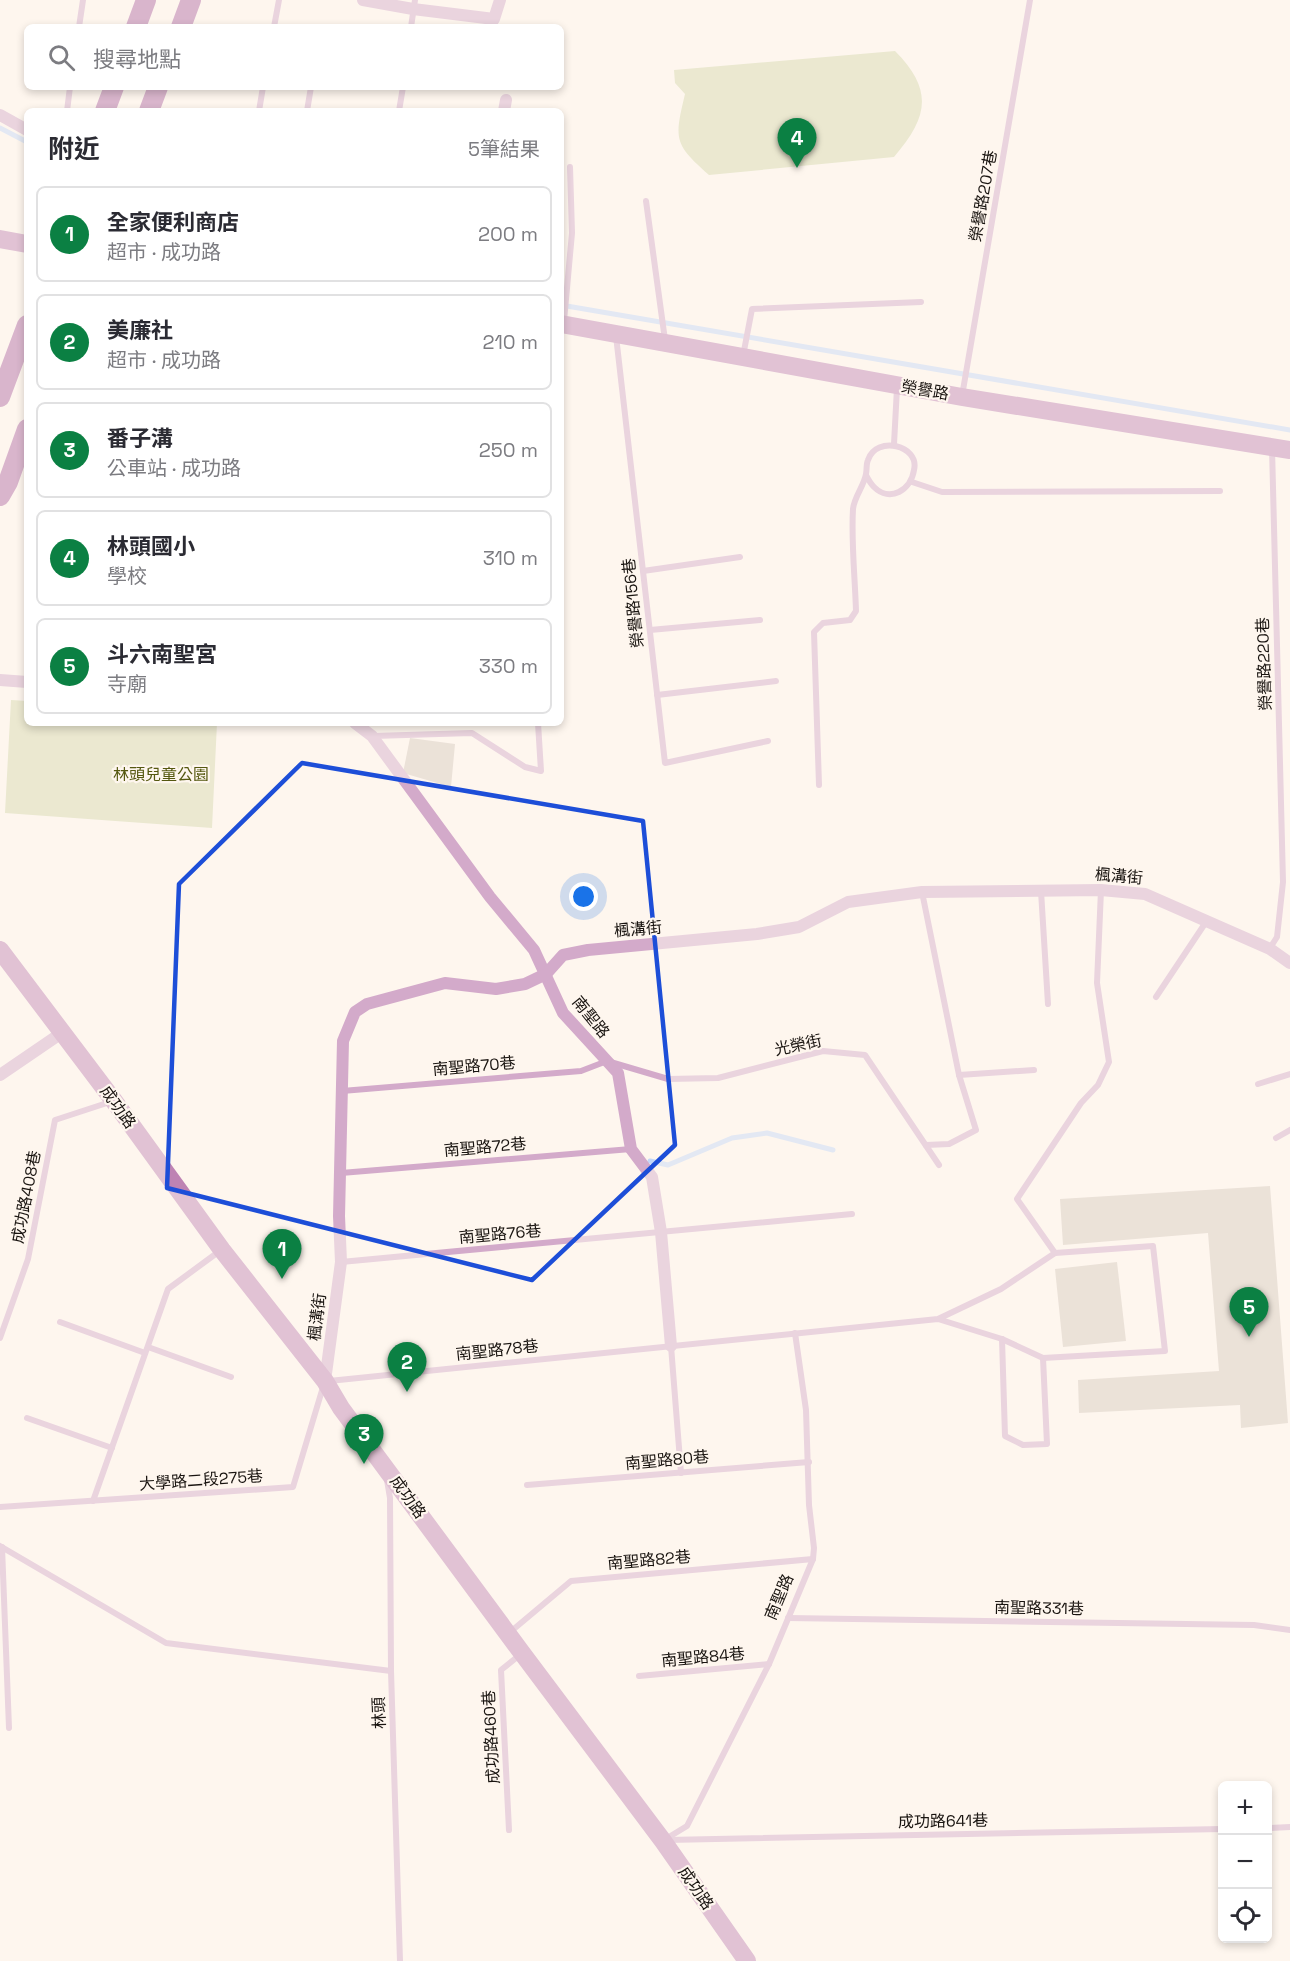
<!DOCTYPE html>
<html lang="zh-TW">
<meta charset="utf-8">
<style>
:root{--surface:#fff;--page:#f7f7f7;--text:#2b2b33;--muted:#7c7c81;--line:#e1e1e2;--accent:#0b8043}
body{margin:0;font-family:"Space Grotesk","Noto Sans TC",sans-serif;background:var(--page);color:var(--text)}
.controls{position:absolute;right:18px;bottom:18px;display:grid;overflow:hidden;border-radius:9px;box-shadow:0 3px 9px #0003}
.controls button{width:54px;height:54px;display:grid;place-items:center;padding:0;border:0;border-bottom:2px solid var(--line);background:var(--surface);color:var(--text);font:30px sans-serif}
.you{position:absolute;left:584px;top:897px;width:21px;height:21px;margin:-15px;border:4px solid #fff;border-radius:50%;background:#1a73e8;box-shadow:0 0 0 9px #1a73e833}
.badge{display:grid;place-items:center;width:39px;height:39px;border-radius:50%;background:var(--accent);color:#fff;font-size:20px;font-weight:700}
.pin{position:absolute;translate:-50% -50px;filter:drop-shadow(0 2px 3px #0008)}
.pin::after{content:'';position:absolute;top:32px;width:21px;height:18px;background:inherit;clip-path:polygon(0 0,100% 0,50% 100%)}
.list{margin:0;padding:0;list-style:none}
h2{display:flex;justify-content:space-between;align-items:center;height:78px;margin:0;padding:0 24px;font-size:26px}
h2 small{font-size:20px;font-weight:400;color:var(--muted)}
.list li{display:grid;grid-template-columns:39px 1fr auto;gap:18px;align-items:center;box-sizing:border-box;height:96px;margin:0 12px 12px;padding:0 12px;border:2px solid var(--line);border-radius:9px}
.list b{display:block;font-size:22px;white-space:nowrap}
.list p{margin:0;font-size:20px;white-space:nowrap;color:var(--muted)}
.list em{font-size:20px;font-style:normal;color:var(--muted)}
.icon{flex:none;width:33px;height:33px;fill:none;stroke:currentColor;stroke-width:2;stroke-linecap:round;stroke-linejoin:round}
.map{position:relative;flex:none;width:1290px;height:1961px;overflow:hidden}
.search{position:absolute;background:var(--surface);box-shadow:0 3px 9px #0003;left:24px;top:24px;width:540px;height:66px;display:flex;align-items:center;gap:15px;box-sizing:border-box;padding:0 21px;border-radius:9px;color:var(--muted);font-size:22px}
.panel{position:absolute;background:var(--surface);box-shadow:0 3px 9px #0003;left:24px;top:108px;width:540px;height:618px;border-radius:9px}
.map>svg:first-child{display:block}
.green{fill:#d4d8ab}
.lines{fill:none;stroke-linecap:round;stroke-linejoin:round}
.stream{stroke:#c3d7f8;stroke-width:5}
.building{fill:#d6c9bd}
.lane{stroke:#d3aaca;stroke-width:6}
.street{stroke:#d3aaca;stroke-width:12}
.secondary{stroke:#be83b3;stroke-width:18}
.primary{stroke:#ae66a2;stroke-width:20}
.marked{fill:none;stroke:#1d4ed8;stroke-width:4.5;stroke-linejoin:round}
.labels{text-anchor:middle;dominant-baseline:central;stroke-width:4.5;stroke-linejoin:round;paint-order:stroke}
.street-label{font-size:16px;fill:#191410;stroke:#fef6ee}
.park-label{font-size:16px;fill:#555810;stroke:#fef6ee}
</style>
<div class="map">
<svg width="1290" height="1961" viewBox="0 0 1290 1961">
<rect width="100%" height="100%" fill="#fef6ee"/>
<g class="green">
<path d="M895 51C934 90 928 118 894 157L709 175C674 144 674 140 685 94L675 83 674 70Z"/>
<polygon points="11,700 27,701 27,723 217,723 212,828 5,813"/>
</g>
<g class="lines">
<g class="stream">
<polyline points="0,128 27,142"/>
<polyline points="561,305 1290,430"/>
<polyline points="650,1161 668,1165 732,1138 767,1133 833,1150"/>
</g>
</g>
<g class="building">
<polygon points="410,738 455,744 451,787 403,773"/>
<polygon points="1270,1186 1288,1423 1241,1428 1240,1405 1079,1413 1078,1380 1219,1371 1208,1233 1063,1245 1060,1199"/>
<polygon points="1117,1262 1126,1341 1063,1347 1055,1269"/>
</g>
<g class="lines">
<g class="lane">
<polyline points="79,27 83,0"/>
<polyline points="274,27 279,0"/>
<polyline points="411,27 415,0"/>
<polyline points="67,111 70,87"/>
<polyline points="259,111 263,87"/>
<polyline points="307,111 311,87"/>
<polyline points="399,111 403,87"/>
<polyline points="646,201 665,340"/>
<polyline points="564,321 572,233 570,167"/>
<polyline points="616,336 665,763 768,741"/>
<polyline points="743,356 752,309 921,302"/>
<polyline points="962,396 1030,0"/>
<polyline points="894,444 897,388"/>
<polyline points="912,482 942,492 1220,491"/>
<polyline points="643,571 740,557"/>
<polyline points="650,630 760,620"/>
<polyline points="657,695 776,681"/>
<polyline points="373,736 472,733 525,767 541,771 538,723"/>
<path d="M819 785 814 632 823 623 850 620 856 611C855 577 851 541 853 509 854 497 864 486 866 474 867 470 866 464 868 460 876 435 920 445 914 470 911 490 890 503 874 487 871 484 868 479 866 475"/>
<polyline points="1041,891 1048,1004"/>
<polyline points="922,892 959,1075 976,1130 949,1144 926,1145"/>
<polyline points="1270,948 1277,937 1283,882 1272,448"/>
<polyline points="1156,997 1206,922"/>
<polyline points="959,1075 1034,1070"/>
<polyline points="1258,1084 1290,1074"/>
<polyline points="342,1091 581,1071 607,1061 668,1079 718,1078 823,1051 865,1055 939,1165"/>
<polyline points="1276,1138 1290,1130"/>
<polyline points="341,1173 631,1149"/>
<polyline points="1055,1253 1017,1199 1081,1103 1098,1085 1109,1062 1097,983 1101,890"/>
<polyline points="341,1262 852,1214"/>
<polyline points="60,1322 145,1353"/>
<polyline points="0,1338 28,1259 55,1120 110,1102"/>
<polyline points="1002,1339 1005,1436 1023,1445 1047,1444 1043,1358"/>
<polyline points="671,1346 681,1473"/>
<polyline points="148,1347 231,1377"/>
<polyline points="329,1381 938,1319 1001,1289 1055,1253 1153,1246 1165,1351 1043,1358 1002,1339 938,1319"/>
<polyline points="27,1418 112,1448"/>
<polyline points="387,1480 390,1498 391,1671 400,1961"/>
<polyline points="527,1485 809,1462"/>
<polyline points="93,1501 168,1289 221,1250"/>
<polyline points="0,1507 293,1487 323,1387"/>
<polyline points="0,1546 166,1643 391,1671"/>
<polyline points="2,1547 9,1728"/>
<polyline points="788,1618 1254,1625 1290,1630"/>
<polyline points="509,1633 571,1581 813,1559"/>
<polyline points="639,1676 769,1664"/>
<polyline points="1268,1828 1290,1827"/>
<polyline points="509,1830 501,1670 521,1654"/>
<polyline points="664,1840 687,1826 769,1664 813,1559 814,1548 809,1505 806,1410 795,1333"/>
<polyline points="667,1840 1222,1829"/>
</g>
<g class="street">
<polyline points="363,0 413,9 494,19 500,0"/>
<polyline points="504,111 506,100"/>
<polyline points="0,115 27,130"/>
<polyline points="0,680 27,682"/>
<polyline points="355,723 372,736 490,897 534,950 563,1013 618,1073 631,1149 652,1177 661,1232 671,1346"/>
<polyline points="0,1075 63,1032"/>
<polyline points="325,1381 341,1262 339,1216 343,1041 355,1012 367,1004 445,983 496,989 525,984 546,974 563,955 588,950 757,934 799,927 848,902 922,892 1101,890 1145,894 1270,949 1290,963"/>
</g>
<g class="secondary">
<polyline points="0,239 27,244"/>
<polyline points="561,324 962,397 1290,450"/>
<polyline points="0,950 114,1101 222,1250 325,1381 341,1408 522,1653 663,1841 747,1961"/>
</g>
<g class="primary">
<polyline points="136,27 146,0"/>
<polyline points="181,27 191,0"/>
<polyline points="105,111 114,87"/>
<polyline points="149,111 158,87"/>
<polyline points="0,397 27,325"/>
<polyline points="0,496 8,482 27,429"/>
</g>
</g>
<path d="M0 0H1290V1961H0ZM302 763 643 821 675 1145 532 1280 167 1188 179 884Z" fill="#fef6ee" fill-opacity=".55" fill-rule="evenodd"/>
<path class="marked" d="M302 763 643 821 675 1145 532 1280 167 1188 179 884Z"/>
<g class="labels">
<g class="street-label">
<text transform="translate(983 196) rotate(-80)">榮譽路207巷</text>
<text transform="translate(925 390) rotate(10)">榮譽路</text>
<text transform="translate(633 603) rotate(-96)">榮譽路156巷</text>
<text transform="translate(1264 664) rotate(-92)">榮譽路220巷</text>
<text transform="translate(1119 876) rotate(5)">楓溝街</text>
<text transform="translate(638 929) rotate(-5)">楓溝街</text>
<text transform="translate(591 1017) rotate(51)">南聖路</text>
<text transform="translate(798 1045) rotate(-12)">光榮街</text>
<text transform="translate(474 1066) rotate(-5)">南聖路70巷</text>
<text transform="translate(118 1107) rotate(54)">成功路</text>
<text transform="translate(485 1147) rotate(-5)">南聖路72巷</text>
<text transform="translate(26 1197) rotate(-79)">成功路408巷</text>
<text transform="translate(500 1234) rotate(-5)">南聖路76巷</text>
<text transform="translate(317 1317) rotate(-83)">楓溝街</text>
<text transform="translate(497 1350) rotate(-6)">南聖路78巷</text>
<text transform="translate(667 1460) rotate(-5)">南聖路80巷</text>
<text transform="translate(201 1480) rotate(-4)">大學路二段275巷</text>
<text transform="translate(408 1497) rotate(54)">成功路</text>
<text transform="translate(649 1560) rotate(-5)">南聖路82巷</text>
<text transform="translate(779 1597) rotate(-67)">南聖路</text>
<text transform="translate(1039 1608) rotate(1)">南聖路331巷</text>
<text transform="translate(703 1657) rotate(-5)">南聖路84巷</text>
<text transform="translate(379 1713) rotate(-92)">林頭</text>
<text transform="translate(491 1737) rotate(-93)">成功路460巷</text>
<text transform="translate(943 1821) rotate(-1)">成功路641巷</text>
<text transform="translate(696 1888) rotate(55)">成功路</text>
</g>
<g class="park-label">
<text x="161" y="774">林頭兒童公園</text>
</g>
</g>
</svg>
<div class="controls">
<button>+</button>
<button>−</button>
<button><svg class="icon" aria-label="locate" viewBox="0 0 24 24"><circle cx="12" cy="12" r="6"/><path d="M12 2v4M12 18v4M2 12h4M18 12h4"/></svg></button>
</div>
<div class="you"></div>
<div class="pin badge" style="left:282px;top:1279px">1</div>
<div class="pin badge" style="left:407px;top:1392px">2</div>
<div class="pin badge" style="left:364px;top:1464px">3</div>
<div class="pin badge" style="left:797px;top:168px">4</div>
<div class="pin badge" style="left:1249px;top:1337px">5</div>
<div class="search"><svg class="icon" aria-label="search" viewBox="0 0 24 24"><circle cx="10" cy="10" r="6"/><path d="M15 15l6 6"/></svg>搜尋地點</div>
<section class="panel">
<h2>附近<small>5筆結果</small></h2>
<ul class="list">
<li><span class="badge">1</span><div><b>全家便利商店</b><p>超市 · 成功路</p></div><em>200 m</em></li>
<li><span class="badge">2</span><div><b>美廉社</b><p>超市 · 成功路</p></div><em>210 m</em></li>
<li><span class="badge">3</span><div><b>番子溝</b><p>公車站 · 成功路</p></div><em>250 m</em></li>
<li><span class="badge">4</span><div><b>林頭國小</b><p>學校</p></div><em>310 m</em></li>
<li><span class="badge">5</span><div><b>斗六南聖宮</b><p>寺廟</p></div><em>330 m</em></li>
</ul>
</section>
</div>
